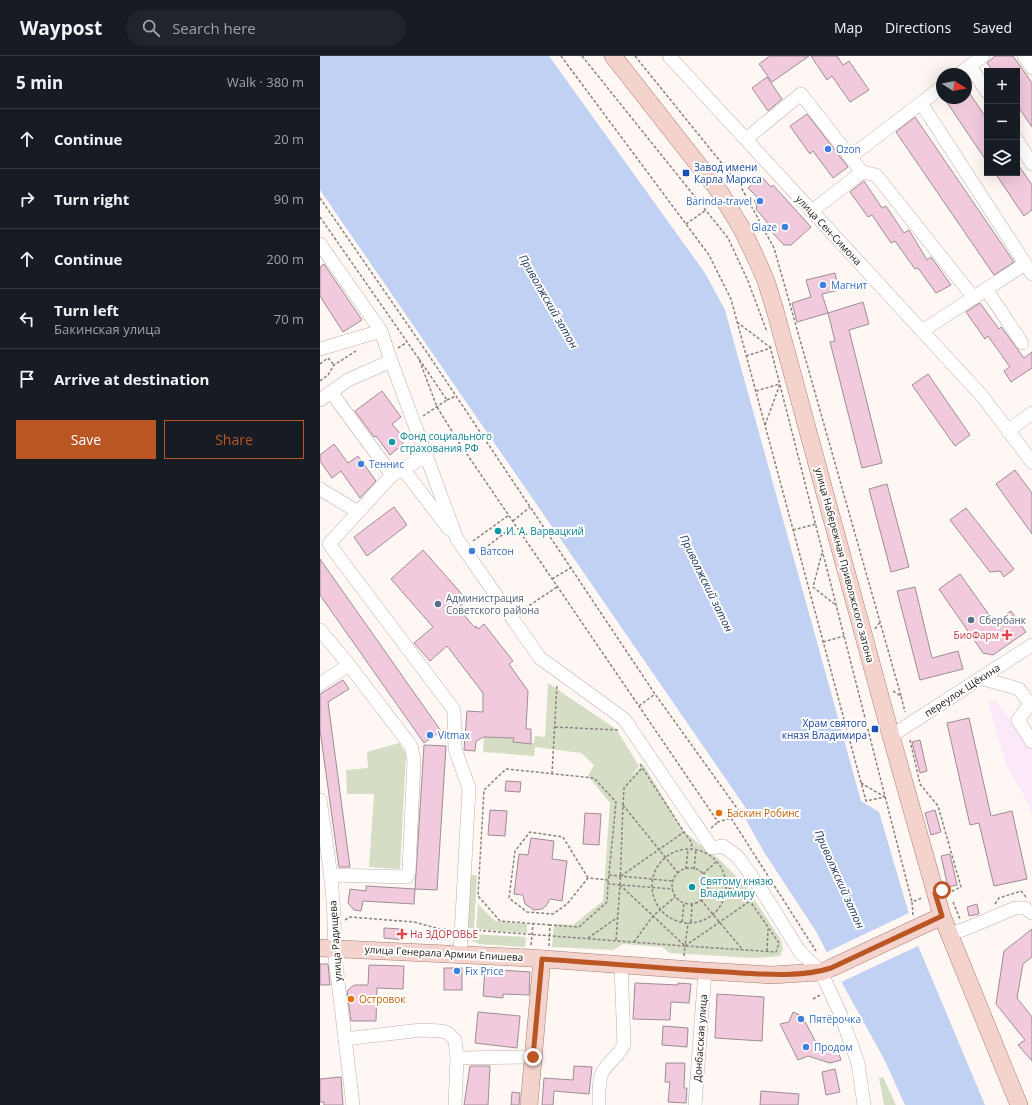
<!DOCTYPE html>
<meta charset="utf-8">
<style>
:root{--surface:#171b24;--page:#20242c;--text:#f1f3f6;--muted:#9ea1a6;--line:#363941;--accent:#ba5624}
body{margin:0;font-family:"Open Sans",sans-serif;background:var(--page);color:var(--text)}
.controls{position:absolute;right:12px;top:12px;display:grid;overflow:hidden;border-radius:0px;box-shadow:0 4px 16px #0002}
.controls button{width:36px;height:36px;display:grid;place-items:center;padding:0;border:0;border-bottom:1px solid var(--line);background:var(--surface);color:var(--text);font:20px sans-serif}
.compass{position:absolute;left:616px;top:12px;width:36px;height:36px;border-radius:50%;background:var(--surface);box-shadow:0 4px 16px #0002;rotate:101deg}
.stop{position:absolute;width:12px;height:12px;margin:-9px;border:3px solid #ba5624;border-radius:50%;background:#fff}
.stop.end{background:#ba5624;border-color:#fff;box-shadow:0 1px 4px #0008}
.list{margin:0;padding:0;list-style:none}
h2{display:flex;justify-content:space-between;align-items:center;height:52px;margin:0;padding:0 16px;font-size:17px}
h2 small{font-size:13px;font-weight:400;color:var(--muted)}
.list li{display:grid;grid-template-columns:26px 1fr auto;gap:12px;align-items:center;box-sizing:border-box;height:60px;padding:0 16px;border-top:1px solid var(--line)}
.list b{display:block;font-size:15px;white-space:nowrap}
.list p{margin:0;font-size:13px;white-space:nowrap;color:var(--muted)}
.list em{font-size:13px;font-style:normal;color:var(--muted)}
.actions{display:flex;gap:8px;padding:12px 16px}
.actions a{flex:1;padding:9px 0;border:1px solid var(--accent);border-radius:0px;text-align:center;font-size:14px;color:var(--accent)}
.actions .main{background:var(--accent);color:#fff}
.icon{flex:none;width:22px;height:22px;fill:none;stroke:currentColor;stroke-width:2;stroke-linecap:round;stroke-linejoin:round}
.map{position:relative;flex:none;width:712px;height:1049px;overflow:hidden}
header{display:flex;align-items:center;gap:24px;box-sizing:border-box;height:56px;padding:0 20px;background:var(--surface);border-bottom:1px solid var(--line)}
header strong{font-size:19px}
nav{display:flex;gap:22px;margin-inline-start:auto;font-size:14px}
.search{width:280px;height:36px;background:var(--page);display:flex;align-items:center;gap:10px;box-sizing:border-box;padding:0 14px;border-radius:22px;color:var(--muted);font-size:15px}
main{display:flex}
aside{flex:1;background:var(--surface)}
.map>svg:first-child{display:block}
.industrial{fill:#fbe8f8}
.green{fill:#d5dec4}
.water{fill:#c0d1f3}
.pier{fill:#fef7f4}
.building{fill:#f2cadd;stroke:#9c8d94}
.lines{fill:none;stroke-linecap:round;stroke-linejoin:round}
.minor-casing{stroke:#c0b0a8;stroke-width:14}
.major-casing{stroke:#a47e76;stroke-width:18}
.path{stroke:#898380;stroke-width:1.5;stroke-dasharray:3 2;stroke-linecap:butt}
.minor{stroke:#fff;stroke-width:13}
.major{stroke:#f5d3cd;stroke-width:17}
.route{stroke:#ba5624;stroke-width:5}
.shop-dot{fill:#3f7fe0;stroke:#fff;stroke-width:1.5}
.transit-dot{fill:#1a4fb4;stroke:#fff;stroke-width:1.5}
.culture-dot{fill:#0f9aa8;stroke:#fff;stroke-width:1.5}
.service-dot{fill:#5c6f8a;stroke:#fff;stroke-width:1.5}
.health-dot{fill:#e0444e;stroke:#fff;stroke-width:1.5}
.food-dot{fill:#e8710a;stroke:#fff;stroke-width:1.5}
.labels{text-anchor:middle;dominant-baseline:central;stroke-width:4;stroke-linejoin:round;paint-order:stroke}
.shop-label{font-size:10px;fill:#366cbe;stroke:#fff;text-anchor:start}
.transit-label{font-size:10px;fill:#164399;stroke:#fff;text-anchor:start}
.street-label{font-size:10px;fill:#1c1714;stroke:#fff}
.culture-label{font-size:10px;fill:#0d838f;stroke:#fff;text-anchor:start}
.service-label{font-size:10px;fill:#4e5e75;stroke:#fff;text-anchor:start}
.health-label{font-size:10px;fill:#be3a42;stroke:#fff;text-anchor:end}
.food-label{font-size:10px;fill:#c56008;stroke:#fff;text-anchor:start}
.water-label{font-size:11px;font-style:italic;fill:#1b2e59;stroke:#fff}
</style>
<header>
<strong>Waypost</strong>
<div class="search"><svg class="icon" aria-label="search" viewBox="0 0 24 24"><circle cx="10" cy="10" r="6"/><path d="M15 15l6 6"/></svg>Search here</div>
<nav><a>Map</a><a>Directions</a><a>Saved</a></nav>
</header>
<main>
<aside>
<h2>5 min<small>Walk · 380 m</small></h2>
<ul class="list">
<li><svg class="icon" aria-label="ahead" viewBox="0 0 24 24"><path d="M12 20V5M6 11l6-6 6 6"/></svg><div><b>Continue</b></div><em>20 m</em></li>
<li><svg class="icon" aria-label="right" viewBox="0 0 24 24"><path d="M7 20v-9h11M14 6l5 5-5 5"/></svg><div><b>Turn right</b></div><em>90 m</em></li>
<li><svg class="icon" aria-label="ahead" viewBox="0 0 24 24"><path d="M12 20V5M6 11l6-6 6 6"/></svg><div><b>Continue</b></div><em>200 m</em></li>
<li><svg class="icon" aria-label="left" viewBox="0 0 24 24"><path d="M17 20v-9H6M10 6l-5 5 5 5"/></svg><div><b>Turn left</b><p>Бакинская улица</p></div><em>70 m</em></li>
<li><svg class="icon" aria-label="arrive" viewBox="0 0 24 24"><path d="M6 21V4h12l-3 4 3 4H6"/></svg><div><b>Arrive at destination</b></div></li>
</ul>
<div class="actions"><a class="main">Save</a><a>Share</a></div>
</aside>
<div class="map">
<svg width="712" height="1049" viewBox="0 0 712 1049">
<rect width="100%" height="100%" fill="#fef7f4"/>
<polygon class="industrial" points="676,644 712,695 712,760 709,749 686,708 668,647"/>
<g class="green">
<polygon points="228,627 296,673 319,710 311,721 323,708 364,776 370,780 388,796 398,802 425,829 461,884 463,893 460,900 451,901 434,902 350,897 342,891 303,888 293,894 232,891 234,868 253,869 283,845 290,747 268,720 274,709 261,697 215,691 214,700 163,696 164,681 194,682 194,686 214,687 215,680 225,681"/>
<polygon points="79,687 86,698 80,813 49,811 54,738 27,738 26,714 48,712 47,696"/>
<polygon points="151,819 157,819 154,872 147,872"/>
<polygon points="158,848 175,865 207,868 207,877 156,873"/>
<polygon points="148,878 206,881 205,891 159,888 151,884"/>
<polygon points="563,1021 576,1049 564,1049 559,1022"/>
</g>
<polygon class="water" points="0,0 229,0 385,217 405,254 541,745 559,756 599,892 665,1049 585,1049 564,1003 522,927 497,877 444,796 426,764 432,761 0,134"/>
<polygon class="pier" points="591,856 600,889 519,927 505,897"/>
<g class="building">
<polygon points="450,0 489,0 452,26 439,8"/>
<polygon points="491,0 517,0 523,9 529,5 549,34 530,46 512,20 507,24"/>
<polygon points="675,0 693,0 712,27 712,71 697,49 697,15 673,15 667,7"/>
<polygon points="447,21 462,43 448,55 432,32"/>
<polygon points="646,32 667,63 667,106 624,42 646,42"/>
<polygon points="487,58 528,111 513,122 493,95 490,98 470,70"/>
<polygon points="595,61 694,206 674,219 576,76"/>
<polygon points="697,107 712,129 712,154 704,160 675,117 697,117"/>
<polygon points="441,120 451,131 453,129 491,171 471,189 464,189 446,170 447,166 436,153 437,149 434,145 438,142 428,132"/>
<polygon points="544,125 562,152 566,150 584,177 589,174 607,204 611,201 631,229 616,237 598,212 595,213 575,185 571,187 552,159 548,161 530,136"/>
<polygon points="4,208 42,264 23,276 0,240 0,211"/>
<polygon points="515,217 519,234 502,238 508,257 477,266 472,247 491,241 486,224"/>
<polygon points="543,246 549,268 529,274 562,407 542,412 510,286 515,285 508,257"/>
<polygon points="660,247 679,273 681,271 704,302 712,296 712,312 691,326 684,315 690,311 668,280 665,283 646,256"/>
<polygon points="608,318 650,379 635,390 592,329"/>
<polygon points="62,335 81,361 72,368 84,382 82,389 70,399 56,380 54,381 35,355"/>
<polygon points="14,388 28,407 38,400 56,425 40,442 21,415 12,422 0,405 0,399"/>
<polygon points="695,414 712,437 712,478 676,428"/>
<polygon points="567,428 589,511 571,516 549,433"/>
<polygon points="74,451 87,469 47,500 34,481"/>
<polygon points="646,452 694,513 684,521 680,515 670,516 630,464"/>
<polygon points="103,494 147,544 138,552 155,572 156,570 158,573 164,568 193,605 189,608 208,635 206,673 211,673 211,688 193,686 194,682 164,681 156,685 155,695 144,694 147,655 163,656 163,637 127,590 110,605 94,587 113,571 71,523"/>
<polygon points="0,503 121,675 104,687 0,539"/>
<polygon points="640,518 674,566 691,555 706,576 673,599 663,597 619,533"/>
<polygon points="595,531 612,602 638,595 643,613 600,624 577,535"/>
<polygon points="23,624 29,633 8,646 30,811 19,811 0,674 0,638"/>
<polygon points="649,662 671,760 692,755 707,823 674,830 659,767 650,769 627,667"/>
<polygon points="600,684 607,715 600,717 592,686"/>
<polygon points="104,689 126,690 117,834 95,833"/>
<polygon points="186,725 201,726 200,736 185,735"/>
<polygon points="170,754 187,755 185,780 168,779"/>
<polygon points="615,754 621,776 611,779 605,757"/>
<polygon points="265,757 281,758 279,789 263,788"/>
<polygon points="211,782 234,785 232,803 247,805 242,845 230,843 226,850 222,853 214,854 205,848 203,839 194,838 199,798 208,799"/>
<polygon points="630,798 637,829 628,831 621,800"/>
<polygon points="46,830 95,833 94,848 43,845 41,855 34,854 28,847 30,833 46,835"/>
<polygon points="657,848 659,858 649,860 647,851"/>
<polygon points="64,872 84,873 84,884 64,882"/>
<polygon points="712,873 712,901 703,908 697,942 712,961 712,1005 698,989 705,984 676,948 684,895"/>
<polygon points="0,908 8,908 10,929 0,929"/>
<polygon points="49,909 84,910 83,933 57,932 56,965 31,965 27,935 34,929 48,929"/>
<rect x="124" y="912" width="18" height="22"/>
<polygon points="165,913 210,916 209,939 183,938 183,942 163,940"/>
<polygon points="315,927 358,929 358,927 371,928 369,947 351,946 350,964 313,963"/>
<polygon points="397,938 444,941 442,985 395,982"/>
<polygon points="158,956 200,960 197,992 155,987"/>
<polygon points="473,956 482,960 501,996 517,992 521,1004 510,1007 488,1000 478,1004 460,968 469,966"/>
<polygon points="343,970 368,972 367,991 342,989"/>
<polygon points="346,1007 365,1007 364,1032 367,1032 366,1047 348,1046 350,1026 345,1026"/>
<polygon points="150,1010 170,1010 168,1049 144,1049"/>
<polygon points="254,1010 272,1011 269,1038 234,1035 233,1049 222,1049 224,1022 253,1024"/>
<polygon points="515,1013 520,1036 506,1039 502,1016"/>
<polygon points="21,1021 23,1049 4,1049 4,1046 0,1046 0,1023"/>
<polygon points="441,1035 479,1038 478,1049 440,1049"/>
<polygon points="192,1036 200,1037 199,1049 191,1049"/>
</g>
<g class="lines">
<defs>
<g id="minor">
<polyline points="349,0 662,340 712,406"/>
<polyline points="704,0 712,12"/>
<polyline points="650,10 667,36"/>
<polyline points="639,18 663,0"/>
<polyline points="601,47 712,218"/>
<polyline points="426,83 481,38 542,116 492,155"/>
<polyline points="697,84 712,108"/>
<polyline points="530,101 622,31"/>
<polyline points="542,116 556,119 654,242"/>
<polyline points="0,188 61,275 71,305 137,483 220,602 304,663 392,792 403,790 418,801 442,835 480,896 501,916 520,957 538,1007 544,1049"/>
<polyline points="666,233 702,287"/>
<polyline points="602,275 705,208"/>
<polyline points="0,293 61,275"/>
<polyline points="11,336 72,419 106,400"/>
<polyline points="0,344 28,324 71,305"/>
<polyline points="688,375 712,357"/>
<polyline points="83,413 129,473"/>
<polyline points="72,419 9,488 134,654 135,693 149,732 140,898"/>
<polyline points="0,433 38,456"/>
<polyline points="0,574 29,609"/>
<polyline points="660,622 699,633 710,648 698,664 712,686"/>
<polyline points="0,628 29,609 91,690 94,704 89,815 87,821 10,819"/>
<polyline points="571,680 712,589"/>
<path d="M0 744C7 793 16 842 14 892L33 1049"/>
<polyline points="629,878 645,873 695,852 705,852 712,857"/>
<polyline points="25,983 101,974 121,975 128,977 135,984 137,1002 135,1049"/>
<polyline points="137,1002 213,1001"/>
<path d="M279 1049C279 1039 278 1026 282 1017 288 1006 299 1000 304 988L301 908"/>
<polyline points="375,1049 385,915"/>
</g>
<g id="major">
<polyline points="293,0 399,135 422,173 435,200 446,225 455,254 571,680 622,860 699,1049"/>
<polyline points="0,892 211,902 385,915 451,919 501,916 511,912 622,860"/>
<polyline points="209,1049 222,903"/>
</g>
</defs>
<use href="#minor" class="minor-casing"/>
<use href="#major" class="major-casing"/>
<g class="path">
<polyline points="241,0 389,199 411,243 546,745 565,741"/>
<polyline points="262,0 408,182 428,225 447,276"/>
<polyline points="315,0 421,131 454,192 581,640"/>
<polyline points="0,142 110,301 335,638 424,762"/>
<polyline points="0,161 99,303"/>
<polyline points="366,168 386,154"/>
<polyline points="417,266 451,292"/>
<polyline points="450,290 592,846"/>
<polyline points="78,292 86,287"/>
<polyline points="426,300 451,292"/>
<polyline points="0,308 8,302 14,309"/>
<polyline points="0,325 8,319 14,309 36,295"/>
<polyline points="436,335 460,328"/>
<polyline points="127,344 136,340"/>
<polyline points="103,360 127,344 99,303 117,351 138,385 398,766 411,762 496,895"/>
<polyline points="445,369 460,328"/>
<polyline points="193,465 210,451"/>
<polyline points="473,474 496,468"/>
<polyline points="153,485 189,459"/>
<polyline points="160,496 195,469"/>
<polyline points="502,497 493,531 517,550"/>
<polyline points="232,523 252,511"/>
<polyline points="201,555 237,531"/>
<polyline points="555,573 560,566"/>
<polyline points="503,586 524,580"/>
<polyline points="573,635 581,640 585,656"/>
<polyline points="319,650 335,638"/>
<polyline points="235,671 298,674"/>
<polyline points="590,684 600,728 618,750 641,831 630,836"/>
<polyline points="320,708 364,776 372,787 371,793"/>
<polyline points="232,718 237,628"/>
<polyline points="541,727 565,741"/>
<polyline points="303,749 304,732 322,712"/>
<polyline points="411,762 419,756"/>
<polyline points="391,772 397,767"/>
<circle cx="369" cy="830" r="37"/>
<circle cx="370" cy="830" r="18"/>
<polyline points="366,813 368,793"/>
<polyline points="374,813 376,794"/>
<polyline points="383,818 396,806"/>
<polyline points="289,819 353,825"/>
<polyline points="301,820 364,776"/>
<polyline points="268,822 243,781 210,776 195,795 189,842 207,856 233,858 247,848 268,822 288,824"/>
<polyline points="388,828 406,830"/>
<polyline points="300,829 303,749 358,817"/>
<polyline points="388,835 406,837"/>
<polyline points="381,844 422,893"/>
<polyline points="633,846 640,863"/>
<polyline points="675,848 679,842 701,835 706,841"/>
<polyline points="593,859 592,846 602,842"/>
<polyline points="25,864 30,861 94,866 120,873 131,873"/>
<polyline points="362,866 364,847"/>
<polyline points="371,866 372,848"/>
<polyline points="230,869 180,865 158,840 164,734 186,713 274,722 296,746 288,828"/>
<polyline points="153,874 365,890 368,867"/>
<polyline points="268,882 298,861"/>
<polyline points="296,884 300,829 365,890 456,896 459,887 423,835 406,832"/>
<polyline points="314,886 333,860 355,841"/>
<polyline points="211,889 213,868"/>
<polyline points="229,890 230,869 259,871 287,846 288,828 353,833"/>
<polyline points="447,895 448,873"/>
<polyline points="364,900 365,890 430,845"/>
<polyline points="493,943 500,939"/>
</g>
<use href="#minor" class="minor"/>
<use href="#major" class="major"/>
</g>
<g class="lines">
<path class="route" d="M213 1001 222 903C284 907 345 913 407 916 440 918 480 922 511 912L622 860 615 837 622 834"/>
</g>
<g class="shop-dot">
<circle cx="508" cy="93" r="4"/>
<circle cx="440" cy="145" r="4"/>
<circle cx="465" cy="171" r="4"/>
<circle cx="503" cy="229" r="4"/>
<circle cx="41" cy="408" r="4"/>
<circle cx="152" cy="495" r="4"/>
<circle cx="110" cy="679" r="4"/>
<circle cx="137" cy="915" r="4"/>
<circle cx="481" cy="963" r="4"/>
<circle cx="486" cy="991" r="4"/>
</g>
<g class="transit-dot">
<rect x="362" y="113" width="8" height="8" rx="2"/>
<rect x="551" y="669" width="8" height="8" rx="2"/>
</g>
<g class="culture-dot">
<circle cx="72" cy="386" r="4"/>
<circle cx="178" cy="475" r="4"/>
<circle cx="372" cy="831" r="4"/>
</g>
<g class="service-dot">
<circle cx="118" cy="548" r="4"/>
<circle cx="651" cy="564" r="4"/>
</g>
<g class="health-dot">
<path d="M685 573h4v4h4v4h-4v4h-4v-4h-4v-4h4z"/>
<path d="M80 872h4v4h4v4h-4v4h-4v-4h-4v-4h4z"/>
</g>
<g class="food-dot">
<circle cx="399" cy="757" r="4"/>
<circle cx="31" cy="943" r="4"/>
</g>
<g class="labels">
<g class="shop-label">
<text x="516" y="93">Ozon</text>
<text x="432" y="145" text-anchor="end">Barinda-travel</text>
<text x="457" y="171" text-anchor="end">Glaze</text>
<text x="511" y="229">Магнит</text>
<text x="49" y="408">Теннис</text>
<text x="160" y="495">Ватсон</text>
<text x="118" y="679">Vitmax</text>
<text x="145" y="915">Fix Price</text>
<text x="489" y="963">Пятёрочка</text>
<text x="494" y="991">Продом</text>
</g>
<g class="transit-label">
<text x="374" y="111">Завод имени<tspan x="374" dy="12">Карла Маркса</tspan></text>
<text x="547" y="667" text-anchor="end">Храм святого<tspan x="547" dy="12">князя Владимира</tspan></text>
</g>
<g class="street-label">
<text transform="translate(509 174) rotate(47)">улица Сен-Симона</text>
<text transform="translate(525 509) rotate(75)">улица Набережная Приволжского затона</text>
<text transform="translate(642 634) rotate(-33)">переулок Щёкина</text>
<text transform="translate(15 885) rotate(-94)">улица Радищева</text>
<text transform="translate(124 897) rotate(3)">улица Генерала Армии Епишева</text>
<text transform="translate(380 982) rotate(-86)">Донбасская улица</text>
</g>
<g class="culture-label">
<text x="80" y="380">Фонд социального<tspan x="80" dy="12">страхования РФ</tspan></text>
<text x="186" y="475">И. А. Варвацкий</text>
<text x="380" y="825">Святому князю<tspan x="380" dy="12">Владимиру</tspan></text>
</g>
<g class="service-label">
<text x="126" y="542">Администрация<tspan x="126" dy="12">Советского района</tspan></text>
<text x="659" y="564">Сбербанк</text>
</g>
<g class="health-label">
<text x="679" y="579">БиоФарм</text>
<text x="90" y="878" text-anchor="start">На ЗДОРОВЬЕ</text>
</g>
<g class="food-label">
<text x="407" y="757">Баскин Робинс</text>
<text x="39" y="943">Островок</text>
</g>
<g class="water-label">
<text transform="translate(229 245) rotate(60)">Приволжский затон</text>
<text transform="translate(387 527) rotate(64)">Приволжский затон</text>
<text transform="translate(520 823) rotate(66)">Приволжский затон</text>
</g>
</g>
</svg>
<div class="controls">
<button>+</button>
<button>−</button>
<button><svg class="icon" aria-label="layers" viewBox="0 0 24 24"><path d="M12 4l9 5-9 5-9-5zM3 14l9 5 9-5"/></svg></button>
</div>
<svg class="compass" viewBox="-18 -18 36 36"><path d="M0-13l5 13h-10z" fill="#e53935"/><path d="M0 13l5-13h-10z" fill="#9ea1a6"/></svg>
<div class="stop" style="left:622px;top:834px"></div>
<div class="stop end" style="left:213px;top:1001px"></div>
</div>
</main>
